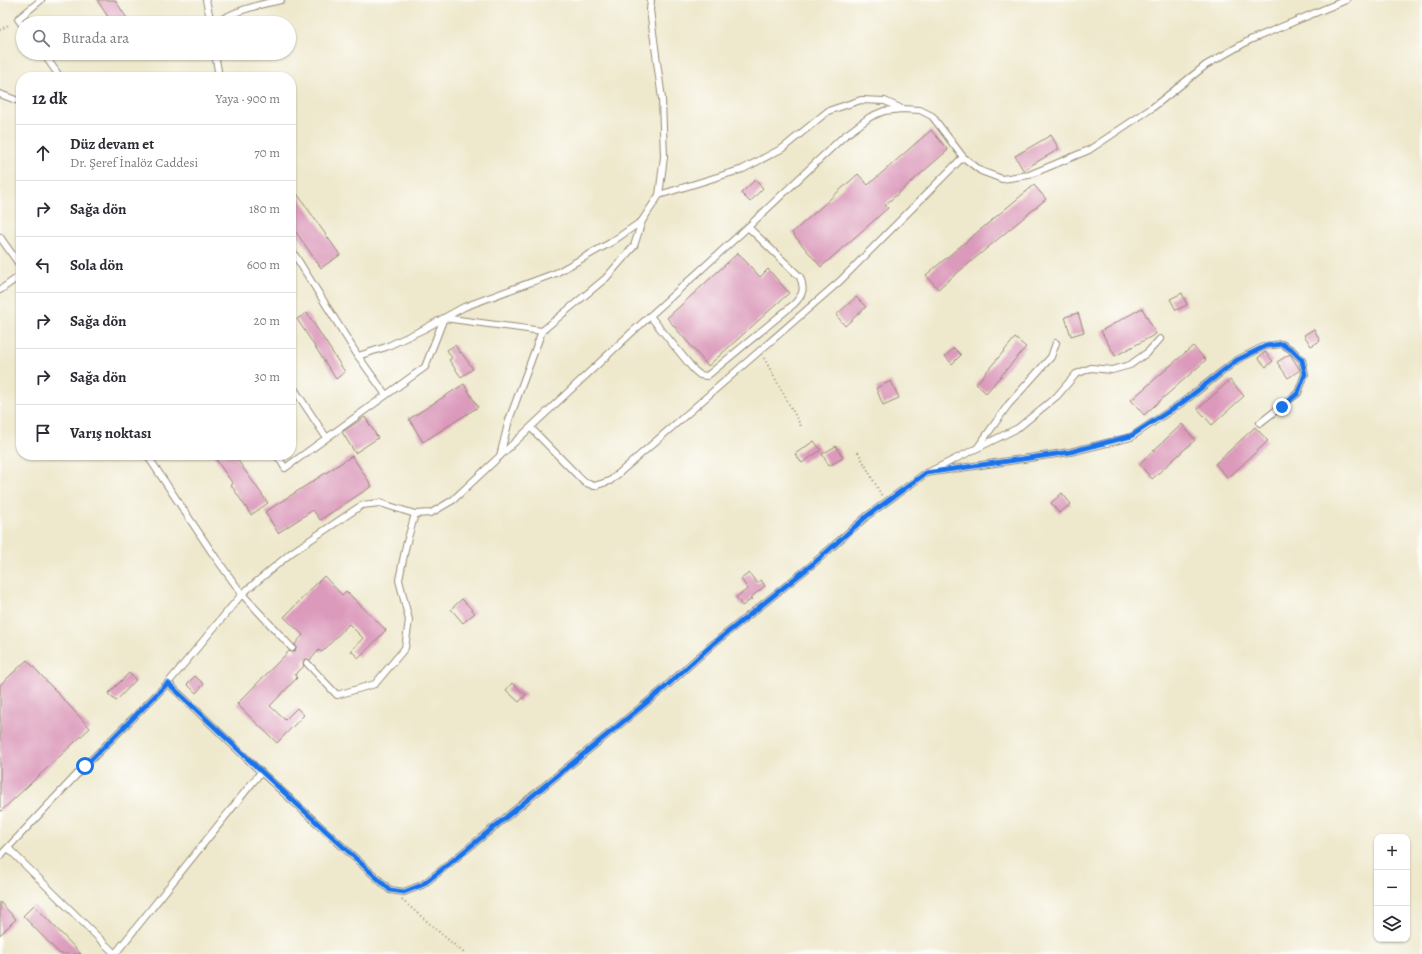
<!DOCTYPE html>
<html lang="tr">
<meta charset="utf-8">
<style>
:root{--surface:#fff;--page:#f2f2f3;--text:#2b2b33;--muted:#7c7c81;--line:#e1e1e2}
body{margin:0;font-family:Alegreya,serif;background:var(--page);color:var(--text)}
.controls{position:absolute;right:12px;bottom:12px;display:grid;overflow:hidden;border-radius:8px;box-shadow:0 1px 3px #0004}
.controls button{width:36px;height:36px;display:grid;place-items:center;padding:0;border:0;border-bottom:1px solid var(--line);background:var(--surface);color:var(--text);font:20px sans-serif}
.stop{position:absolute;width:12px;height:12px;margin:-9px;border:3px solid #1a73e8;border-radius:50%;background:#fff}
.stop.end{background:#1a73e8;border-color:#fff;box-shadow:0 1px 4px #0008}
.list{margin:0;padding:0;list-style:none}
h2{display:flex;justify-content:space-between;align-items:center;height:52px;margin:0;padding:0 16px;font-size:17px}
h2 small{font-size:13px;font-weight:400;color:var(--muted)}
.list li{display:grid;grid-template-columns:26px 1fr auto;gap:12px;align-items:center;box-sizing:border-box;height:56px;padding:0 16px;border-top:1px solid var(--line)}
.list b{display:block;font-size:15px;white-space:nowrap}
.list p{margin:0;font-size:13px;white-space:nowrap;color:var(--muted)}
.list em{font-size:13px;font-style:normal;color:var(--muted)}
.icon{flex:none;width:22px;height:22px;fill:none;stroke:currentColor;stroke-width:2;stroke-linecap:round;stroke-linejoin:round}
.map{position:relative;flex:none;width:1422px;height:954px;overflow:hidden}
.search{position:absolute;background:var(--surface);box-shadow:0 1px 3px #0004;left:16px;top:16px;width:280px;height:44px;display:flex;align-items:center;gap:10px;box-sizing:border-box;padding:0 14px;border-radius:22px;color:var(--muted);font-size:15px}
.panel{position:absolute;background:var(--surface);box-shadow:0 1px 3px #0004;left:16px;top:72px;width:280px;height:388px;border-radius:16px}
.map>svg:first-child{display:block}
.building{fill:#db99bb}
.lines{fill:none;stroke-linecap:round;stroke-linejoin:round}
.lane-casing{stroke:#948975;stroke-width:8}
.path{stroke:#948975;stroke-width:2;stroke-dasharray:1 3;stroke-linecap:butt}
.lane{stroke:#fff;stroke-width:6}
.route{stroke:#1a73e8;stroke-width:5}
</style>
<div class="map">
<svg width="1422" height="954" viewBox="0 0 1422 954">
<rect width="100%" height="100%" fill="#fdfcf7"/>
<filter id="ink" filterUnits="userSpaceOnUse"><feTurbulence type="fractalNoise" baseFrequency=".025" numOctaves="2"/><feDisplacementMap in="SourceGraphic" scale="8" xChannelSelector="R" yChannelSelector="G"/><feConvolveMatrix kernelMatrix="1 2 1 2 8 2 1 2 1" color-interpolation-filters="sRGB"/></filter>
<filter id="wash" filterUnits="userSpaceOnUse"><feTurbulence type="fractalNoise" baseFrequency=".012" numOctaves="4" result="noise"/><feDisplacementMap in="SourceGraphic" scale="16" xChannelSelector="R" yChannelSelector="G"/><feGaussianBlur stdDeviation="0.9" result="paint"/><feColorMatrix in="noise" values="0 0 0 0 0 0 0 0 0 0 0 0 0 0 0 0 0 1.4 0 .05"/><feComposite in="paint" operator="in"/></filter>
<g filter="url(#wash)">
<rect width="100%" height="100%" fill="#eee8cc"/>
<g id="blocks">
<g class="building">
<polygon points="97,0 115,0 130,23 112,23"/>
<polygon points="931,130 948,150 885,205 888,208 821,267 792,233 858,174 868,185"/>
<polygon points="1051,135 1059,149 1023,170 1015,156"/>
<polygon points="755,180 763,188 750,202 741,193"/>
<polygon points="291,185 340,255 321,268 291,225"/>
<polygon points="1034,185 1046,199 938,289 926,275"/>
<polygon points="738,253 760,277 768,269 789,293 708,366 667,318"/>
<polygon points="1182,293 1187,305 1176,310 1170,299"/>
<polygon points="856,297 866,307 845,326 836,315"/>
<polygon points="1142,308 1156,334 1115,356 1101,331"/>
<polygon points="307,313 345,372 336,379 297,319"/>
<polygon points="1078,313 1084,332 1071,336 1065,317"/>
<polygon points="1314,329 1320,341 1311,346 1304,335"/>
<polygon points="1015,338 1026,347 986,393 976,384"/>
<polygon points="455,345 460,353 461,352 473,369 461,377 449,360 452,358 447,350"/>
<polygon points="1193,346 1206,360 1144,415 1131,400"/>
<polygon points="954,348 961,355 952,364 945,356"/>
<polygon points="1265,352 1273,361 1266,367 1258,358"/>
<polygon points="1290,354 1300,370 1288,378 1277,362"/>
<polygon points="1230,380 1244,396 1212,425 1198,409"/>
<polygon points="891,381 899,398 883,405 876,388"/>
<polygon points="464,384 478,407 423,442 409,419"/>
<polygon points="365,417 378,438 355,453 342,432"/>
<polygon points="1182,424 1195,440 1152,479 1139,464"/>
<polygon points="1255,427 1268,441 1228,478 1215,464"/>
<polygon points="814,441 821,450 802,463 795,454"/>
<polygon points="836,446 843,458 829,466 822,454"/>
<polygon points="213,455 234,455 268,503 251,515 231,485 233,484"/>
<polygon points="352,456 372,486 320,520 313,510 278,533 265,512"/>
<polygon points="1062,493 1071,504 1059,513 1051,503"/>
<polygon points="749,573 757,583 761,580 765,586 750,598 752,599 742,606 736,597 748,589 741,579"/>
<polygon points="324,576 342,595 346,591 386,630 359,658 351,651 363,638 349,624 322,652 319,650 310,660 306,659 304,660 303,664 304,666 295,675 297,678 270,706 285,720 297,708 304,715 277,743 237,704 289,651 293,652 295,651 296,647 295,644 303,635 284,617"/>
<polygon points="462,599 475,613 463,623 451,609"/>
<polygon points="27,660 90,728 0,812 0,685"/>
<polygon points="129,673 136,680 116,701 108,694"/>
<polygon points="195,676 204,684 196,693 187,684"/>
<polygon points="512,683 526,695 519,702 506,690"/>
<polygon points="0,902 16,919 0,935"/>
<polygon points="34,905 81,954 60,954 23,916"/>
</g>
</g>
</g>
<g filter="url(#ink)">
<use href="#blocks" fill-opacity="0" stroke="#948975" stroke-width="1"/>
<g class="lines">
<defs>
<g id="lane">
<polyline points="206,0 211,23"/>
<path d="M215 23C232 12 261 4 281 0"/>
<polyline points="23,26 18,19 41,0"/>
<polyline points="43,53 60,77"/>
<polyline points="215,53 219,77"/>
<polyline points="0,94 21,102"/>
<polyline points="659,195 743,169 783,148 828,111 861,100 885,101 900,108"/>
<polyline points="0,237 21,267"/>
<polyline points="291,249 358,356 386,395"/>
<polyline points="0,290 21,275"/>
<path d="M650 316 694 370 700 375 707 376 794 304C803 295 805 289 800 277L748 227"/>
<polyline points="358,356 386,347 424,329 464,307 556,273 610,243 642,221 659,195 664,157 662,99 650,10 651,0"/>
<polyline points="291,384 326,437"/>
<polyline points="531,428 584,482 594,486 610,481 840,281 963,157"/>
<polyline points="978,447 1008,405 1051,357 1056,343"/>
<polyline points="147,455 213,554 242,594 292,648"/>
<polyline points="277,455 285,468 425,367 444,318 542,331"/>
<polyline points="500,456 509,420 542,331 606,278 634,246 642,221"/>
<polyline points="931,471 1018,428 1057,396 1076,374 1091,368 1112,370 1130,365 1148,352 1160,339"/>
<polyline points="307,663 337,695 375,684 405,648 409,620 399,580 406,545 415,514"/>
<polyline points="168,683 261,772 390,890 404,892 422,885 439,872 662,690 713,644 813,564 867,516 926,473 1070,452 1131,437 1183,402 1237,360 1265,346 1282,344 1292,350 1302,360 1305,374 1298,393 1260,423"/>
<polyline points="8,848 115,954"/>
<polyline points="0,856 85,766 168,683 242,594 291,553 362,505 380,503 415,514 431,513 453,500 629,335 748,227 843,137 870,117 884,111 902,109 920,110 932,116 963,157 981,171 1002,179 1029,175 1089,150 1152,108 1206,65 1250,40 1346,0"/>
<polyline points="115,954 261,772"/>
</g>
</defs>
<use href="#lane" class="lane-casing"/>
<g class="path">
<polyline points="0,30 10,24"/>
<polyline points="764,358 802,428"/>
<polyline points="858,452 882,496"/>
<polyline points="402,900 465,954"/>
</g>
<use href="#lane" class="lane"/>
</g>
</g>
<g class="lines" filter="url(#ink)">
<polyline class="route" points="85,766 168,683 262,772 390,890 404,892 422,885 439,872 662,690 713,644 813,564 867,516 926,473 1070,452 1131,436 1183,402 1237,360 1266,346 1282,344 1292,350 1302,360 1305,374 1298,393 1282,407"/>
</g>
</svg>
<div class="controls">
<button>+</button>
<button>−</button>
<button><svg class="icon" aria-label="layers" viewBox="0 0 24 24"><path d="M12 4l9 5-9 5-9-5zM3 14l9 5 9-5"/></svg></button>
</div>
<div class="stop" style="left:85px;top:766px"></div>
<div class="stop end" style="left:1282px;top:407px"></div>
<div class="search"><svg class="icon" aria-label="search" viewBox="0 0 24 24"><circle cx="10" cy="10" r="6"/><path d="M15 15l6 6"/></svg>Burada ara</div>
<section class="panel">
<h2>12 dk<small>Yaya · 900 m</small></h2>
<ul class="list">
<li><svg class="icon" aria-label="ahead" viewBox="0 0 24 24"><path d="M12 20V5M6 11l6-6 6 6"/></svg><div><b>Düz devam et</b><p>Dr. Şeref İnalöz Caddesi</p></div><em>70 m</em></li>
<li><svg class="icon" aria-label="right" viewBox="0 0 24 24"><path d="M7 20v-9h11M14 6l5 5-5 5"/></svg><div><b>Sağa dön</b></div><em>180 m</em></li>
<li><svg class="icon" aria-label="left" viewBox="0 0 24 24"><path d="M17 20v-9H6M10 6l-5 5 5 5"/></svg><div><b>Sola dön</b></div><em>600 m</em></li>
<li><svg class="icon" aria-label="right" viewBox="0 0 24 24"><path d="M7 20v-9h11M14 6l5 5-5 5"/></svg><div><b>Sağa dön</b></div><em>20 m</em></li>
<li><svg class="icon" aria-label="right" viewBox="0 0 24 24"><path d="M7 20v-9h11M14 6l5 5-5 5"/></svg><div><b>Sağa dön</b></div><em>30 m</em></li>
<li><svg class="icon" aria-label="arrive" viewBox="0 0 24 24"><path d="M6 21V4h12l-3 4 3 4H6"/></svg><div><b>Varış noktası</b></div></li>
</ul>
</section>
</div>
